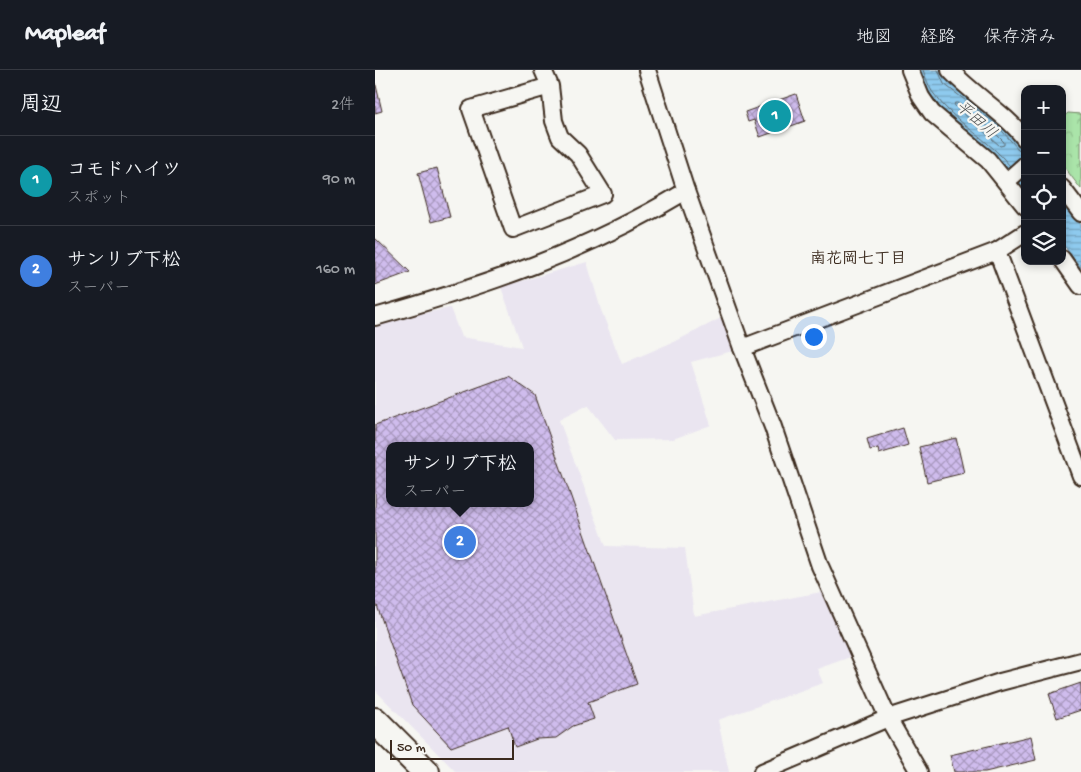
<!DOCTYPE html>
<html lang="ja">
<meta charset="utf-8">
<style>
:root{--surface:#171b24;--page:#242831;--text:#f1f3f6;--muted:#9ea1a6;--line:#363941;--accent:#c8321e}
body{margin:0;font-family:"Gochi Hand","Klee One",sans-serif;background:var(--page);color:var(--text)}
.controls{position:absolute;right:15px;top:15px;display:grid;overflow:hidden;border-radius:10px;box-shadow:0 2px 8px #0003}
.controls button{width:45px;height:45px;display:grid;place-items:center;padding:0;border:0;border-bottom:1px solid var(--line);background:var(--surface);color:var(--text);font:25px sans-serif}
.scale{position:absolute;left:15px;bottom:12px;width:124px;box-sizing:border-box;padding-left:5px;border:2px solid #3b2a1e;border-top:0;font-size:14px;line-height:18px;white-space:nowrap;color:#3b2a1e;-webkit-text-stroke:4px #f6f6f2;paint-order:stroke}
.you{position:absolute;left:438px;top:266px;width:18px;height:18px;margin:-12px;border:4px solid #fff;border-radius:50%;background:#1a73e8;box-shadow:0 0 0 8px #1a73e833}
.badge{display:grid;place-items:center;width:32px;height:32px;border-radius:50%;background:var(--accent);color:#fff;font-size:16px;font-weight:700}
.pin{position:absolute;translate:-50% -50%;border:2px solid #fff;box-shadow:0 1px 5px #0006}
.popup{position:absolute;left:11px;top:372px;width:148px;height:65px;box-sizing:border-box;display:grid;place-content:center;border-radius:10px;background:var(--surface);filter:drop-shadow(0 1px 4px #0005);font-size:16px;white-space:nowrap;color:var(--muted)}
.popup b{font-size:19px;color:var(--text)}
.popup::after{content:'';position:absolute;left:50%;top:100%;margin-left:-10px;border:10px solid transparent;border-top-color:var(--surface)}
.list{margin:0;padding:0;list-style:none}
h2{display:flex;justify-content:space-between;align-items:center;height:65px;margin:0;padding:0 20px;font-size:21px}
h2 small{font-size:16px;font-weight:400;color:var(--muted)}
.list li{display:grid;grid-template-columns:32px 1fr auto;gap:15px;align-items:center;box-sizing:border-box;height:90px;padding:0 20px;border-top:1px solid var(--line)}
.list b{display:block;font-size:19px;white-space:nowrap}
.list p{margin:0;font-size:16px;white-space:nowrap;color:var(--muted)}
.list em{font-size:16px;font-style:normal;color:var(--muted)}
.icon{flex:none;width:28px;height:28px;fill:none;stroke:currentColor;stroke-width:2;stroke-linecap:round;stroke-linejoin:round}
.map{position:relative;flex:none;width:706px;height:702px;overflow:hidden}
header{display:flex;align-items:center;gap:30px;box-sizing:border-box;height:70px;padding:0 25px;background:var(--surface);border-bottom:1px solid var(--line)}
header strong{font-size:24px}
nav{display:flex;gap:28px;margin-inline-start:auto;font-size:18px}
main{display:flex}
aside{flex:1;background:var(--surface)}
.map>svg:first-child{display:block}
.built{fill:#eae5f0;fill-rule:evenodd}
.forest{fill:url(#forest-crowns);stroke:#728764}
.water{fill:url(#water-rules);stroke:#6d8a9b}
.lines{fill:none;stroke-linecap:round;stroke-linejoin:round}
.shore{stroke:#5c6a71;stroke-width:1}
.building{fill:url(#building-cross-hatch);stroke:#3b2a1e;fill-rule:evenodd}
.minor-casing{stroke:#3b2a1e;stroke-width:20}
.primary-casing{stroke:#3b2a1e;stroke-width:30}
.minor{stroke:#f6f6f2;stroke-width:16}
.primary{stroke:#f6f6f2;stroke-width:26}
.labels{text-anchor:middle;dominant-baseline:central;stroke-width:4.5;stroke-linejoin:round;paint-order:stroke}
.water-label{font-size:16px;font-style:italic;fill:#505252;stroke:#f6f6f2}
.neighbourhood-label{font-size:16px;font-weight:bold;fill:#3b2a1e;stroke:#f6f6f2}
</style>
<header>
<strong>Mapleaf</strong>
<nav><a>地図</a><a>経路</a><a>保存済み</a></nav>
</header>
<main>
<aside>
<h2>周辺<small>2件</small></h2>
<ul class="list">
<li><span class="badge" style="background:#0f9aa8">1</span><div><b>コモドハイツ</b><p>スポット</p></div><em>90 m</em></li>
<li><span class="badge" style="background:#3f7fe0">2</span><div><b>サンリブ下松</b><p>スーパー</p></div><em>160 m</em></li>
</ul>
</aside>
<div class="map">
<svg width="706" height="702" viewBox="0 0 706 702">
<defs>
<pattern id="forest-crowns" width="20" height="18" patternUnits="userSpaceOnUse" patternTransform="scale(1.25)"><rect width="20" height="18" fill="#aae4a9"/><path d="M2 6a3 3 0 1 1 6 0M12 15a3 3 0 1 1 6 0" fill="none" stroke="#93c491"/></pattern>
<pattern id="water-rules" width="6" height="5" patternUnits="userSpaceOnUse" patternTransform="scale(1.25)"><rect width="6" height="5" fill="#8ecaee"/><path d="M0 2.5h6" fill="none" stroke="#75a4c0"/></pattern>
<pattern id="building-cross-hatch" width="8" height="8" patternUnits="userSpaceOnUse" patternTransform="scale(1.25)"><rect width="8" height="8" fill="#cfbced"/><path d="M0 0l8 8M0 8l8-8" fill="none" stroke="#a999bf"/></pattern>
</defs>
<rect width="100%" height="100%" fill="#f6f6f2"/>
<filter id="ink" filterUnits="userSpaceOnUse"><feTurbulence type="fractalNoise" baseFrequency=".02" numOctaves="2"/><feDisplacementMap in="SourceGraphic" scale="10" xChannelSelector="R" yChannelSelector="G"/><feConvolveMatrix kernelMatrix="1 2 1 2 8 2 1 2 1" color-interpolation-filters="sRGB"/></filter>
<g filter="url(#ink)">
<path class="built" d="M212 192 226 240 247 294 305 269 354 244 365 279 316 292 336 355 298 369 240 370 213 335 184 350 231 476 310 478 319 546 452 521 478 586 442 599 448 613 343 650 354 702H81L0 620V257L34 246 75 238 86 267 147 277 126 217ZM15 376H155V433H15Z"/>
<polygon class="forest" points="693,43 706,44 706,119 687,94 687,48"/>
<g class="water">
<path d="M542 0H567C579 22 605 33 623 49 633 58 642 69 650 79V123L622 88 583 55 555 27Z"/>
<polygon points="687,127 706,155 706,198 687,173"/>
</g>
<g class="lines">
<g class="shore">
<path d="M548 0C551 8 554 18 559 24 580 53 614 69 635 96"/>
<polyline points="563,0 569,14 620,53 644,80 650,81"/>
<polygon points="580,33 583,33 615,58 629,72 629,75 625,76 580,36"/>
</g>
</g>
<g class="building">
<polygon points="0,11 7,41 0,43"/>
<polygon points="421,24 430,51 385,67 379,50 373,52 370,42"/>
<polygon points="62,98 75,147 56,152 43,103"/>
<polygon points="0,168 35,202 0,215"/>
<path d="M133 306 160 325 262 614 213 632 219 649 198 656 181 668 162 669 140 677 133 656 76 677 37 635 0 530V355ZM15 376H155V433H15Z"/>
<polygon points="528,358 533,375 504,384 503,378 495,380 492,369"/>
<polygon points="581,368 589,403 552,412 544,377"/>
<polygon points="706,613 706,640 682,648 674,624"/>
<polygon points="656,666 661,690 610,702 579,702 575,685"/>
</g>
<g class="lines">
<defs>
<g id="minor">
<polyline points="168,0 175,16 179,51 185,67 203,84 228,124 138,159 96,39 175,16"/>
<polyline points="272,0 311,121 367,278 398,357 445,496 513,648 544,702"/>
<polyline points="535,0 546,27 557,43 613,90 650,136"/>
<path d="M575 0C598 25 629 42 650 69"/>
<polyline points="632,111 650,95"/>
<polyline points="687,118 706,143"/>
<polyline points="622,181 650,163"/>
<polyline points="687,189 706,216"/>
<path d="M0 247C112 215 210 182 311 121"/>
<polyline points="367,278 622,181 706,406"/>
<polyline points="387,702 513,648 625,612 706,591"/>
</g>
<polyline id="primary" points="0,651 51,702"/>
</defs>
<use href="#minor" class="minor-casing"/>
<use href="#primary" class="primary-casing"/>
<use href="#minor" class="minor"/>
<use href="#primary" class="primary"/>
</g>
</g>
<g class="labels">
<g class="water-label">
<text transform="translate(600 51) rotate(41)">平田川</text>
</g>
<g class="neighbourhood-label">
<text x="483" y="190">南花岡七丁目</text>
</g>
</g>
</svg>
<div class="controls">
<button>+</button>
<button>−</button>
<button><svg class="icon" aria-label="locate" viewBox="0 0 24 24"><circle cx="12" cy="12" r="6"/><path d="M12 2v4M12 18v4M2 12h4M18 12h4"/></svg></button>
<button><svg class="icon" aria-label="layers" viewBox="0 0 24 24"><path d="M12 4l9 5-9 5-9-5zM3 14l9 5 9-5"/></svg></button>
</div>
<div class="scale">50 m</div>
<div class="you"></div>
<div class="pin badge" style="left:400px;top:46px;background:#0f9aa8">1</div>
<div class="pin badge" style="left:85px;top:472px;background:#3f7fe0">2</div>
<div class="popup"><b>サンリブ下松</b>スーパー</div>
</div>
</main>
